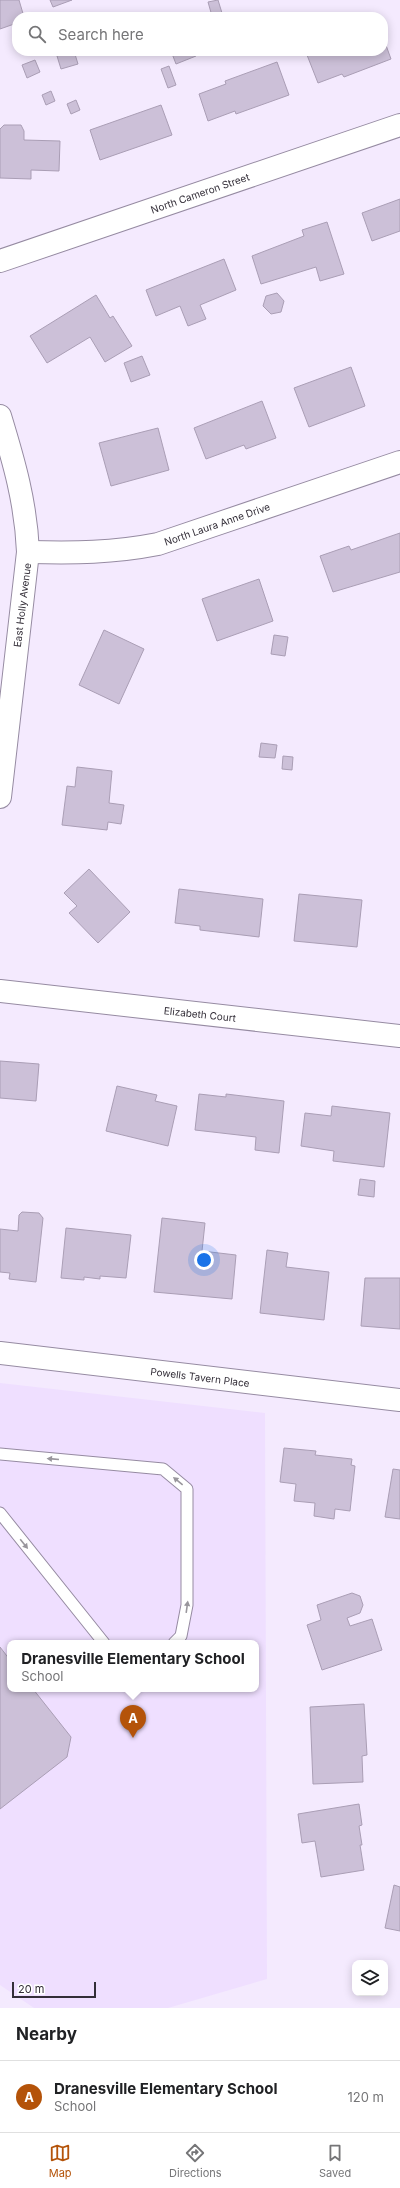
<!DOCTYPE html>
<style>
:root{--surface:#fff;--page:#f2f2f2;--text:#202124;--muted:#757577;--line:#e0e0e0;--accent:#b45309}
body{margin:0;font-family:Inter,sans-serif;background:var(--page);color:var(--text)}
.controls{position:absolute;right:12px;bottom:12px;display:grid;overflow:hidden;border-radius:8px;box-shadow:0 2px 10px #0003}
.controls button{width:36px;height:36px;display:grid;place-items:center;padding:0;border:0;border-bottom:1px solid var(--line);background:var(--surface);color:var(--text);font:20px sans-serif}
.scale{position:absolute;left:12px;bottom:10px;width:84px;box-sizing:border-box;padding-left:4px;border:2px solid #332e38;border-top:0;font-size:11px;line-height:14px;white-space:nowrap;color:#332e38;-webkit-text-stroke:3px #fff;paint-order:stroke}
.you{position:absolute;left:204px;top:1260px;width:14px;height:14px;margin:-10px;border:3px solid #fff;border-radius:50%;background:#1a73e8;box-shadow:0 0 0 6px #1a73e833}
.badge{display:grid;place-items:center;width:26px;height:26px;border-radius:50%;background:var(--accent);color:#fff;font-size:13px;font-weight:700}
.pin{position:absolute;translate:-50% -33px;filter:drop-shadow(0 1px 2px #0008)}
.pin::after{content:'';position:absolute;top:21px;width:14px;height:12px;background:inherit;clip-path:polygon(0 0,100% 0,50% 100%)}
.popup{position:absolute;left:7px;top:1640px;width:252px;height:52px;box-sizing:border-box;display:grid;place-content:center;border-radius:8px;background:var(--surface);filter:drop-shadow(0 1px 3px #0005);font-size:13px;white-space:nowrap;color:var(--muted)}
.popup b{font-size:15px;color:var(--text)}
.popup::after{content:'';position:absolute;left:50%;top:100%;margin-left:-8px;border:8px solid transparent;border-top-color:var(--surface)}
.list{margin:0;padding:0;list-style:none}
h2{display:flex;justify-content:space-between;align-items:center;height:52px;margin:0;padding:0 16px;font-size:17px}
h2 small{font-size:13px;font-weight:400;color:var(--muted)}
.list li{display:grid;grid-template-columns:26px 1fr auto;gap:12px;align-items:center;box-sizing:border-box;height:72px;padding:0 16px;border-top:1px solid var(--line)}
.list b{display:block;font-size:15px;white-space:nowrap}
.list p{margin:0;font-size:13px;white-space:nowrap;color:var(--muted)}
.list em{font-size:13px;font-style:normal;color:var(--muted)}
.icon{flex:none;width:22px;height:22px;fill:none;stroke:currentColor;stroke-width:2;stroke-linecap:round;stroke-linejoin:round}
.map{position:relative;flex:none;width:400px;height:2008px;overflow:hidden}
.search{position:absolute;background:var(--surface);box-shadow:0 2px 10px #0003;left:12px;right:12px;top:12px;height:44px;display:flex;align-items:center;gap:10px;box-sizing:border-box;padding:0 14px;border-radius:16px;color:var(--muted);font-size:15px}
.sheet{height:124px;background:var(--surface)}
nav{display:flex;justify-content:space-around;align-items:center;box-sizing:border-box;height:56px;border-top:1px solid var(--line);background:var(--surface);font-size:11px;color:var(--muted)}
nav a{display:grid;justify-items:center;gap:2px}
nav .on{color:var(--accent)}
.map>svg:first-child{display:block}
.built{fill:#efdfff;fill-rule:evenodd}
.building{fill:#ccc0d8;stroke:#aa9eb5}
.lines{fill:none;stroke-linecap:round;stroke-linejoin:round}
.service-casing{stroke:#968ba2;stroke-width:13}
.minor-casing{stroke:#968ba2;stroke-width:24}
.tertiary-casing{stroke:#968ba2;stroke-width:24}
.service{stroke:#fff;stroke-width:11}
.minor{stroke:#fff;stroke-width:22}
.tertiary{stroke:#fff;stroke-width:22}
.oneway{fill:#99969c}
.labels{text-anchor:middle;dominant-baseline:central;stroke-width:3.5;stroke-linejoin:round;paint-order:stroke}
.street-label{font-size:10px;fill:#332e38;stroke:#fff}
</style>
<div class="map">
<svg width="400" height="2008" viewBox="0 0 400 2008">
<rect width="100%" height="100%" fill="#f4eafe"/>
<path class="built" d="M0 1383 265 1413 267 1979 168 2008H34L0 1985ZM10 1643H256V1689H10Z"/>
<g class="building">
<polygon points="0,0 19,0 24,17 17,17 17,23 0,29"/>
<polygon points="50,0 72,0 53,7"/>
<polygon points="218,0 222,13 212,16 208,2"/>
<polygon points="383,37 391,59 344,77 342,74 318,83 307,55 318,51 383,51"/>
<polygon points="74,51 78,64 61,69 57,56"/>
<polygon points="171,51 194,51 196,56 176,64"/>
<polygon points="35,60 40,72 27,78 22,65"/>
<polygon points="277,62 289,95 236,114 235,111 208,121 199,94 226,84 225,81"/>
<polygon points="169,66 176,85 168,88 161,69"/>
<polygon points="51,91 55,101 46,105 42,95"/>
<polygon points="76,100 80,110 71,114 67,104"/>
<polygon points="161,105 172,135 100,160 90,130"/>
<polygon points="4,125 21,125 24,131 24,140 60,141 59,171 31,170 31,179 0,178 0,129"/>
<polygon points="400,199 400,231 372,241 362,213"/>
<polygon points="327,222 344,274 320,281 316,267 261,284 252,256 304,236 302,230"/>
<polygon points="224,259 236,290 200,305 206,319 188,326 180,306 156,316 146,290"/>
<polygon points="277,293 284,301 281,312 271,314 263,306 266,296"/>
<polygon points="96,295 110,318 113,316 132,346 105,362 90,337 47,363 30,336"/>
<polygon points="142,356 150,375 131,382 124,363"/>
<polygon points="351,367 365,406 309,427 294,388"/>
<polygon points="262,401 276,438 246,449 244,445 206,459 194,428"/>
<polygon points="158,428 169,470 111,486 99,443"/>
<polygon points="400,533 400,572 333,592 320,556 349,546 351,550"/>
<polygon points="259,579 273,621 217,641 202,599"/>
<polygon points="104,630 144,649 119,704 79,685"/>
<polygon points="274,635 288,637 285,656 271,654"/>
<polygon points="261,743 277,745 275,758 259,757"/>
<polygon points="283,756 293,757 292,770 282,769"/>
<polygon points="77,767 112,771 109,803 124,805 121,824 108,822 107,830 62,825 67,786 75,787"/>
<polygon points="89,869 130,912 98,943 69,913 77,906 64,893"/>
<polygon points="179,889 263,899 259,937 200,930 200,926 175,923"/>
<polygon points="299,894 362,900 357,947 294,941"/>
<polygon points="0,1061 39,1064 36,1101 0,1098"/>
<polygon points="117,1086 157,1095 155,1101 177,1106 168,1146 106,1131"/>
<polygon points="199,1094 226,1097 226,1094 284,1101 279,1153 255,1150 256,1137 195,1130"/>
<polygon points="332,1106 390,1113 384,1167 333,1161 334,1151 301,1146 305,1113 331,1116"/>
<polygon points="360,1179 375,1181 374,1197 358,1195"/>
<polygon points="22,1212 39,1213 43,1218 36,1282 9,1279 10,1273 0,1272 0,1229 18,1231 19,1215"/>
<polygon points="162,1218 205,1223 202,1251 236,1255 232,1299 154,1292"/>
<polygon points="66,1228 131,1235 126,1278 100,1276 100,1279 84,1277 84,1280 61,1278"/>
<polygon points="267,1250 288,1253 286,1267 329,1272 324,1320 260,1313"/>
<polygon points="365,1278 400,1278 400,1329 361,1326"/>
<polygon points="284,1448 316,1451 315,1455 352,1459 351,1465 355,1466 350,1511 335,1509 334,1519 314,1516 315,1503 294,1501 296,1484 280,1482"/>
<polygon points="393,1469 400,1470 400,1519 385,1517"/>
<polygon points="352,1593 360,1596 363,1605 360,1613 347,1618 350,1626 372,1619 382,1650 322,1670 307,1625 321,1620 317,1605"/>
<polygon points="0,1647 10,1660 10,1689 33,1689 71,1737 67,1757 0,1809"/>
<polygon points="364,1704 367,1755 362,1756 363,1782 313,1784 310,1707"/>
<polygon points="359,1804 362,1825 359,1826 362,1845 360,1845 364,1870 321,1877 315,1841 302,1843 298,1814"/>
<polygon points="394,1885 400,1887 400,1931 385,1928"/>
</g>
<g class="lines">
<defs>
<g id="service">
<polyline points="0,1454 163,1469 187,1489 187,1605 181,1636 174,1643"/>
<polyline points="0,1513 104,1643"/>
</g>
<g id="minor">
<polyline points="0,261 400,125"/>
<path d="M0 416C14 462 26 503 28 552L0 797"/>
<path d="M28 552C75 553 112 553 158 544L400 462"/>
<polyline points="0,991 400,1036"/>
</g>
<polyline id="tertiary" points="0,1353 400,1400"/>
</defs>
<use href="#service" class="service-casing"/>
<use href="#minor" class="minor-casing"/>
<use href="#tertiary" class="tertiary-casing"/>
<use href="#service" class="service"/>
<use href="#minor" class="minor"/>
<use href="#tertiary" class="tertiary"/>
</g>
<defs><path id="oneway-solid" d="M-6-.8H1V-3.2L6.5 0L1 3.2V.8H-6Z"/></defs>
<g class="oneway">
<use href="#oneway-solid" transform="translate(53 1459) rotate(-175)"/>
<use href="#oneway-solid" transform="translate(178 1481) rotate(-141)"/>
<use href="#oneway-solid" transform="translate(24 1544) rotate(51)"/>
<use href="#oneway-solid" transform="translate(187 1607) rotate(-82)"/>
</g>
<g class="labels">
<g class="street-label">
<text transform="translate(200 193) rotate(-19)">North Cameron Street</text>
<text transform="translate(217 524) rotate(-19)">North Laura Anne Drive</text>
<text transform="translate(22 605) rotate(-83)">East Holly Avenue</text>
<text transform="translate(200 1014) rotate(6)">Elizabeth Court</text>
<text transform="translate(200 1377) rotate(7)">Powells Tavern Place</text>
</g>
</g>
</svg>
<div class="controls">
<button><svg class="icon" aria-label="layers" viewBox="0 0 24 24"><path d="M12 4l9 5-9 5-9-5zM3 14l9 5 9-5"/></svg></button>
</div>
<div class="scale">20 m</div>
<div class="you"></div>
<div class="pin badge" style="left:133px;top:1738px">A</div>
<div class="popup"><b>Dranesville Elementary School</b>School</div>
<div class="search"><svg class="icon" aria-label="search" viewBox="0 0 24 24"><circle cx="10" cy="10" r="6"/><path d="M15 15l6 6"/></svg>Search here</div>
</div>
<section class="sheet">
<h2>Nearby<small></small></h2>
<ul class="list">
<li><span class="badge">A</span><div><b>Dranesville Elementary School</b><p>School</p></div><em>120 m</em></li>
</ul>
</section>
<nav>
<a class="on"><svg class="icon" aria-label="map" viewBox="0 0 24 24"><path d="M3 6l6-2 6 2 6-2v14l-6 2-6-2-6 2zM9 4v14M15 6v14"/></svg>Map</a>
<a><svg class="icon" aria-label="directions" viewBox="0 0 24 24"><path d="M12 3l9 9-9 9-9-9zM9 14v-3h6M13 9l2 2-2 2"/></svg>Directions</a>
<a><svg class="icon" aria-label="saved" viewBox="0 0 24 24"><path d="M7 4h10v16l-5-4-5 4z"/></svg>Saved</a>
</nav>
